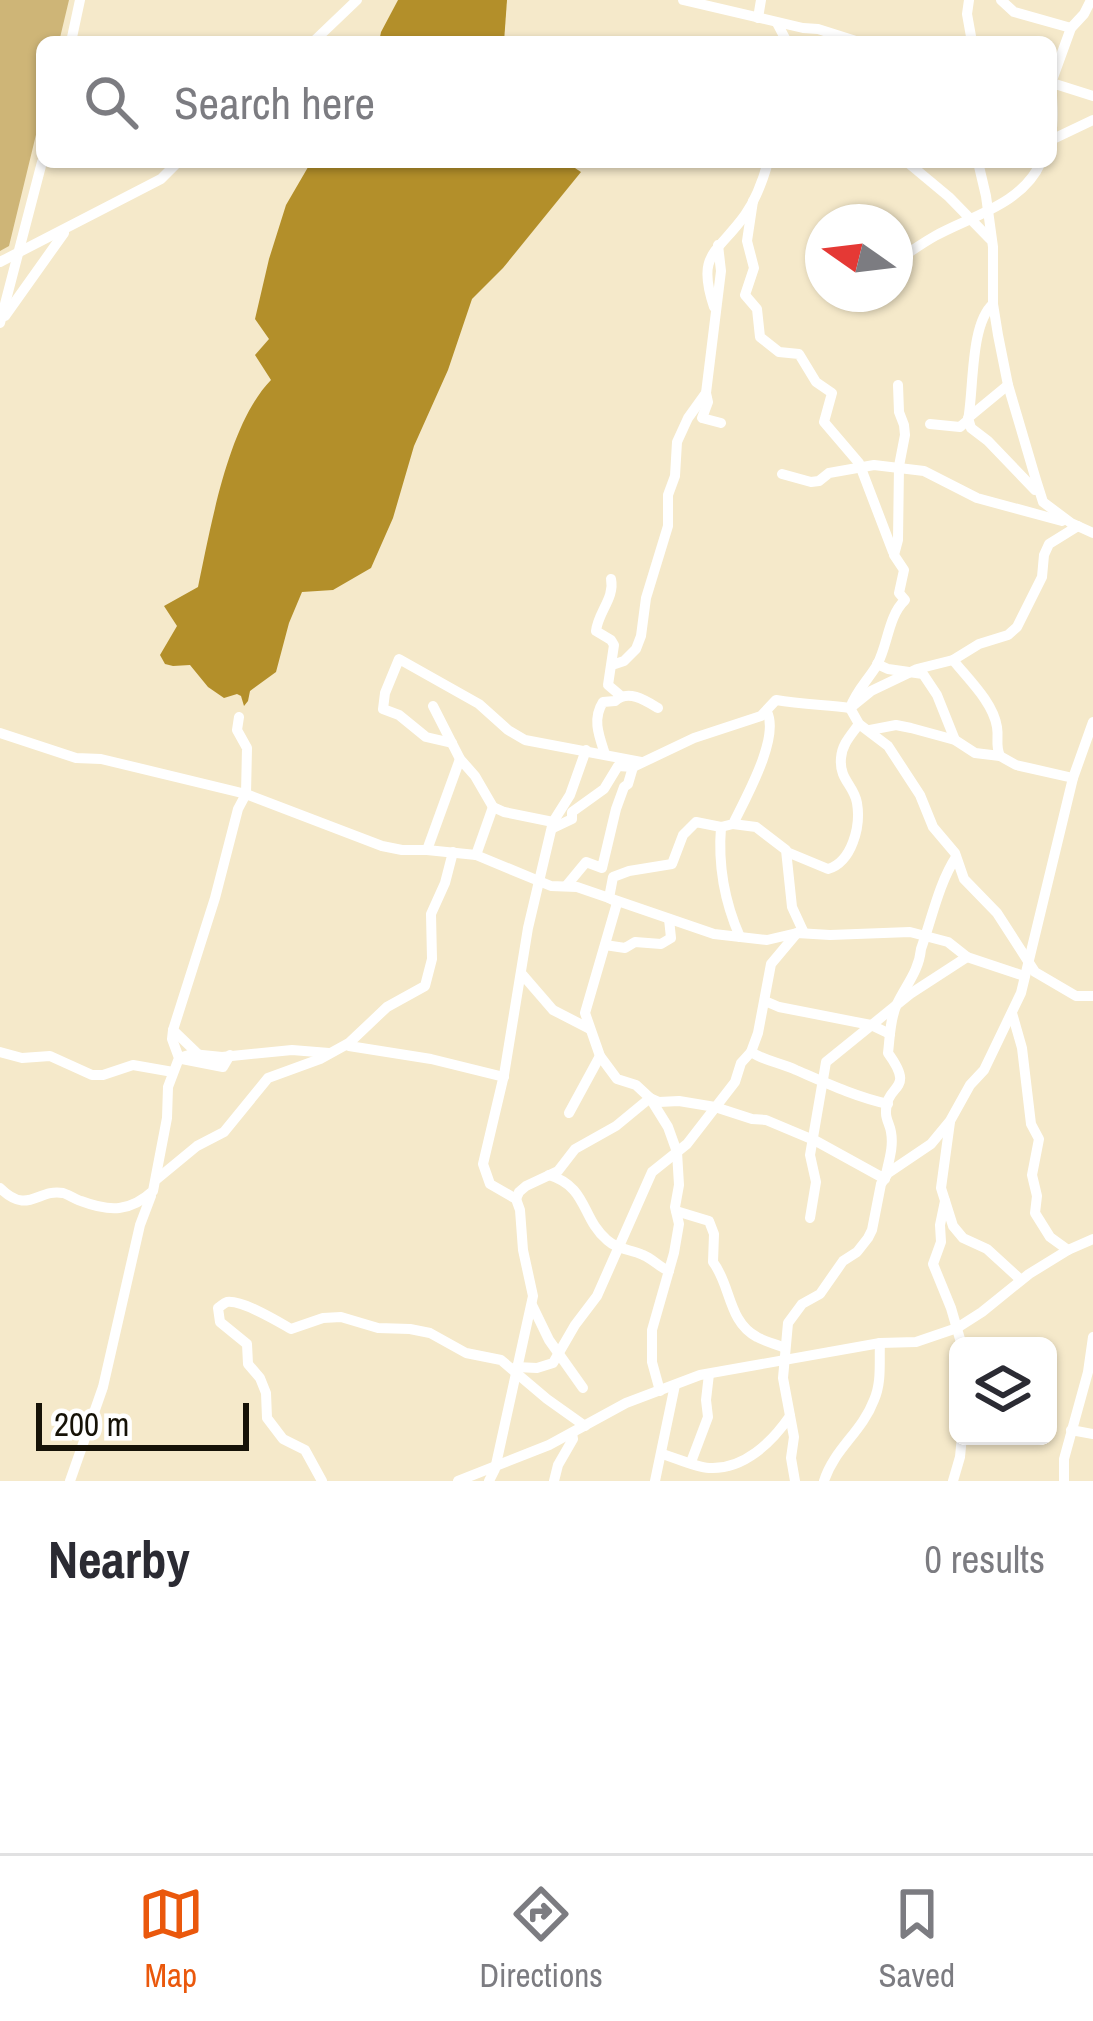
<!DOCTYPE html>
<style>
:root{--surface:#fff;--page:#f7f7f7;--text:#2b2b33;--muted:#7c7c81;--line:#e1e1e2;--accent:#ea580c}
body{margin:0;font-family:"Archivo Narrow",sans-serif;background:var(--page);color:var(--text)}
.controls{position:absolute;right:36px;bottom:36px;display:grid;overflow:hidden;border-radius:18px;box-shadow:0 3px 9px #0004}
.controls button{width:108px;height:108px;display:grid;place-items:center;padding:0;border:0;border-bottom:3px solid var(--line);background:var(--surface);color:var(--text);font:60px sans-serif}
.compass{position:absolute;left:805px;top:204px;width:108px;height:108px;border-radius:50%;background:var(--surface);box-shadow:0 3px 9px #0004;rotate:284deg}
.scale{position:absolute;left:36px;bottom:30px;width:213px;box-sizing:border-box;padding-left:12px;border:6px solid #161207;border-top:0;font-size:33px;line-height:42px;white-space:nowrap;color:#161207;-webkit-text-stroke:9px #fff;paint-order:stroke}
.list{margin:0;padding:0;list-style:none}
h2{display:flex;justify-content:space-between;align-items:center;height:156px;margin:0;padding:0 48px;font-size:51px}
h2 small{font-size:39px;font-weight:400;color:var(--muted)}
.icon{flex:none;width:66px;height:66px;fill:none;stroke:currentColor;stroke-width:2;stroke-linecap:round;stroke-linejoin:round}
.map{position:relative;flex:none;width:1093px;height:1481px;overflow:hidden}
.search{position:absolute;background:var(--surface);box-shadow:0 3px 9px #0004;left:36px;right:36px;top:36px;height:132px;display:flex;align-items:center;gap:30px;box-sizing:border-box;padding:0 42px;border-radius:18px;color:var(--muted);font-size:45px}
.sheet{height:372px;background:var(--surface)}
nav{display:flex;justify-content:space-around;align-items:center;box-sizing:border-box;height:168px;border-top:3px solid var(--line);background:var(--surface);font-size:33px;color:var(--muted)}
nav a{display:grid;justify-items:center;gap:6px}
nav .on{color:var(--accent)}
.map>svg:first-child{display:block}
.green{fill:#ceb577}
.water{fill:#b38f2a}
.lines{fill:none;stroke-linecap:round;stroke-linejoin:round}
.minor{stroke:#fff;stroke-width:10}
</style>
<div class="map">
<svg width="1093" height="1481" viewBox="0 0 1093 1481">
<rect width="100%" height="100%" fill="#f5e9ca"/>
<polygon class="green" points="0,0 69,0 59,42 42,42 42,110 9,246 0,251"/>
<g class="water">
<polygon points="398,0 507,0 504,42 379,42 381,32"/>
<path d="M311 162H566L581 172 503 268 472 299 448 370 414 446 393 518 371 568 333 590 302 592 289 623 276 672 250 691 248 701 244 706 241 696 237 694 224 698 208 687 190 665 173 666 165 664 160 655 177 626 164 606 198 587C211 526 228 424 271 380L255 355 269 339 255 319 269 259 286 205Z"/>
</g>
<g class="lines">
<g class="minor">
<polyline points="683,0 803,28 818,29 859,42"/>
<polyline points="969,0 967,14 972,42"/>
<polyline points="1001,0 1014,12 1071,28"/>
<polyline points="758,18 761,0"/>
<polyline points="777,23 787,42"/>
<polyline points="71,42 80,0"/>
<polyline points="313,42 357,0"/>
<polyline points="1051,83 1071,28 1084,14 1091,0"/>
<path d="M1051 134C1055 115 1051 101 1052 83L1093 96"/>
<polyline points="1051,140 1093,120"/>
<polyline points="907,162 949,197 990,239"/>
<polyline points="978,162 986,196 993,247 993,304 998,335 1008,385 1036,480 1043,502 1071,523 1093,533"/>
<polyline points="753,201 747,241 754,268 745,295 757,309 760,337 779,352 799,354 816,382 832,393 824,422 859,463 893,552"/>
<polyline points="718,245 721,271 706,393 708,402 702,418 721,423"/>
<polyline points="0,262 161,179 178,162"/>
<path d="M895 262C908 253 921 244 935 236 971 216 1023 204 1041 162"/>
<path d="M714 307C696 253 717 254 745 215 756 199 763 180 768 162"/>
<polyline points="5,316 64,233"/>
<polyline points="0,323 42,162"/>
<path d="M898 385 899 412 904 425 905 435 899 466 898 540 894 555 904 570 899 593 905 600C888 616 888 645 877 665 868 680 856 691 850 708L859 724 888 746 920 795 933 827 955 853 964 879 997 913 1035 972 1076 996H1093"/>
<polyline points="1008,385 968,418 971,428 988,441 1035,490"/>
<path d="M930 424 960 427 968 420C974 389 970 324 993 304"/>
<polyline points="782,474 811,482 819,481 829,473 874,465 924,471 977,498 1062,521"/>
<path d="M611 579C615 598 598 612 596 631L611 640 614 645 608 685 621 696"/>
<path d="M953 660C968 679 993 702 997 727 999 739 995 745 1000 756"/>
<polyline points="877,664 888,669 923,674 937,695 955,740"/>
<polyline points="612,665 624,661 636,649 641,636 646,598 668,526 668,495 675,476 677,442 688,418 706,393"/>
<polyline points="433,706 460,759 475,776 493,807 504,812 553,822"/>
<polyline points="870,730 896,725 911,728 955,740 975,753 1000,756 1016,765 1073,778"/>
<polyline points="0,733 76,758 101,759 246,794 382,846 402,850 427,850 476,855 551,886 577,887 714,934 767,940 797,933 830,935 910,932 948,942 967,957 1024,976"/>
<polyline points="452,743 426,737 399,715 383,709 385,693 399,659 479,704 508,730 525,740 641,762"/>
<path d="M605 754C599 736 592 719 603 702L615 701C628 689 645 700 658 708"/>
<polyline points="733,824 756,827 786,850 792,907 804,933"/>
<path d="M721 827C718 864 725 903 740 937"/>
<path d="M553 828 572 819V812L604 789 618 766 633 767 694 738 761 716 776 700C800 704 825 705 850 708L871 691 917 669 953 660 979 644 1008 635 1017 627 1042 577 1044 555 1049 544 1078 526"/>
<polyline points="427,850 460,759"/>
<path d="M787 852 828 869C852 862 861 826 857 803 854 785 839 780 841 758 842 744 851 735 859 724"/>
<polyline points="476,855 493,807"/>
<polyline points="567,885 586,862 602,868 616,809 624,787 628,784 633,767"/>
<path d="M613 900 609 898 613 877 629 871 672 864 683 835 696 822 721 827 733 824C745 799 780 738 767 712"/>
<path d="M617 903 585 1013 600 1056 617 1079 636 1085 650 1098 659 1102 679 1101 715 1107 752 1119 766 1120 816 1141 885 1179C888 1163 894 1148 891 1132 890 1125 886 1120 886 1113 885 1082 917 1093 888 1053 890 1037 890 1018 897 1004 906 985 919 971 921 949 932 918 939 883 956 857"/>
<polyline points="605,945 625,948 635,942 661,944 671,938 669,919"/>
<polyline points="521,973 553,1010 590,1029"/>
<polyline points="765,1001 779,1007 871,1025 890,1034"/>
<polyline points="1012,1013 1022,1048 1031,1124 1039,1139 1032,1175 1037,1196 1035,1213 1050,1237 1068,1250"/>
<polyline points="173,1030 198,1054"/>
<polyline points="349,1046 431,1059 504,1077"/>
<polyline points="0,1052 22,1058 50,1056 92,1075 103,1075 133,1065 173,1072"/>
<path d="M751 1052C765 1061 781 1063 796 1070 826 1083 856 1097 888 1104"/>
<polyline points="179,1058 192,1054 222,1057 292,1050 329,1053"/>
<polyline points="182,1059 223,1067 230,1055"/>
<polyline points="569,1113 600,1056"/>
<polyline points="950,1122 941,1188 953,1226 963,1238 987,1249 1021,1280"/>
<path d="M549 1175C588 1187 581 1218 607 1240 618 1250 630 1249 643 1255 653 1259 659 1267 669 1271"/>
<polyline points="157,1179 197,1146 224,1132 268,1078 320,1059 349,1043 387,1007 425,986 432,959 431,914 445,883 453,852"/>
<path d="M0 1188C28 1216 38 1188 63 1193 65 1193 79 1201 81 1201 110 1212 130 1212 153 1191L167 1118 168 1087 179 1058 172 1039 173 1030 215 898 238 809 246 794 247 748 237 730 239 717"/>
<polyline points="516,1199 519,1192 526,1186 558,1171 575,1149 616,1126 650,1098 668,1127 677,1152 679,1185 675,1207 679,1224 674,1253 652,1330 652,1362 660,1391"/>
<polyline points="945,1201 940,1225 941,1242 933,1264 951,1308 962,1346"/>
<path d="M676 1211 709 1221 714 1234 713 1262C731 1285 728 1322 757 1337 766 1342 776 1344 785 1348"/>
<polyline points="810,1218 816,1182 810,1155 826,1062 910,994 967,957"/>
<polyline points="532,1305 549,1340 583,1388"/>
<polyline points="516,1367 537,1368 553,1363 575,1325 597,1296 652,1172 687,1144 735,1082 741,1063 751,1052 758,1033 771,964 797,933"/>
<polyline points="1071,1430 1093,1434"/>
<path d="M662 1454C676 1458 695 1467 709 1468 744 1470 772 1442 790 1416"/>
<polyline points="691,1462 708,1417 706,1400 709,1374"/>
<polyline points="70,1481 103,1387 140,1225 151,1196"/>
<path d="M322 1481 305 1450 283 1439 267 1418 266 1393 260 1378 248 1364 247 1344 220 1322 218 1308C221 1306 224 1303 227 1302 243 1300 277 1321 291 1329L323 1318 341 1317 378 1328 410 1329 430 1333 466 1353 501 1360 547 1399 585 1426"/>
<polyline points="458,1481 549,1445 626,1403 700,1375 880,1343 916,1342 957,1328 982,1312 1029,1274 1068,1250 1093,1239"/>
<polyline points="489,1481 495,1469 533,1296 523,1250 520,1210 516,1199 490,1184 483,1164 504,1075 528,928 553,822 570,795 586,750"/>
<polyline points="554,1481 558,1465 573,1439 572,1433"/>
<polyline points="655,1481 675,1385"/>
<polyline points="795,1481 791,1458 794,1437 783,1378 788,1323 802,1304 820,1294 843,1261 857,1252 868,1238 872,1230 881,1184 888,1173 931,1144 950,1121 970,1085 984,1070 1021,993 1073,778 1093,722"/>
<path d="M824 1481C834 1449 862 1432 874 1400 882 1382 879 1362 880 1343"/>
<polyline points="953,1481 960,1457 962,1436"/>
<polyline points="1064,1481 1064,1459 1088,1372 1093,1337"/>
</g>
</g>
</svg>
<div class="controls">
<button><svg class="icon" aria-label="layers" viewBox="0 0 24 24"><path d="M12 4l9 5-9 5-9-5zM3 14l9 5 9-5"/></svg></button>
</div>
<svg class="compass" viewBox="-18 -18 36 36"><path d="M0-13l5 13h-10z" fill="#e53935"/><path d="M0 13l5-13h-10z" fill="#7c7c81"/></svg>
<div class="scale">200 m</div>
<div class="search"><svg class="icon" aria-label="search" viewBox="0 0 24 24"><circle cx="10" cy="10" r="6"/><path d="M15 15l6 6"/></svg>Search here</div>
</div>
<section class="sheet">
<h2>Nearby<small>0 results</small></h2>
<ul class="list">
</ul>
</section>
<nav>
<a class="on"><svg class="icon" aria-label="map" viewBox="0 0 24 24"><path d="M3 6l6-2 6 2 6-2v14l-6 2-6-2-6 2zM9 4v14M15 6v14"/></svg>Map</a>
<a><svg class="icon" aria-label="directions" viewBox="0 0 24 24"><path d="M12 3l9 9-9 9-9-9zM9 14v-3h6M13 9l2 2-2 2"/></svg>Directions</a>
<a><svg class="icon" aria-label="saved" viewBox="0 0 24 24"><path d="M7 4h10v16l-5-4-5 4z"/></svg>Saved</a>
</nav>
